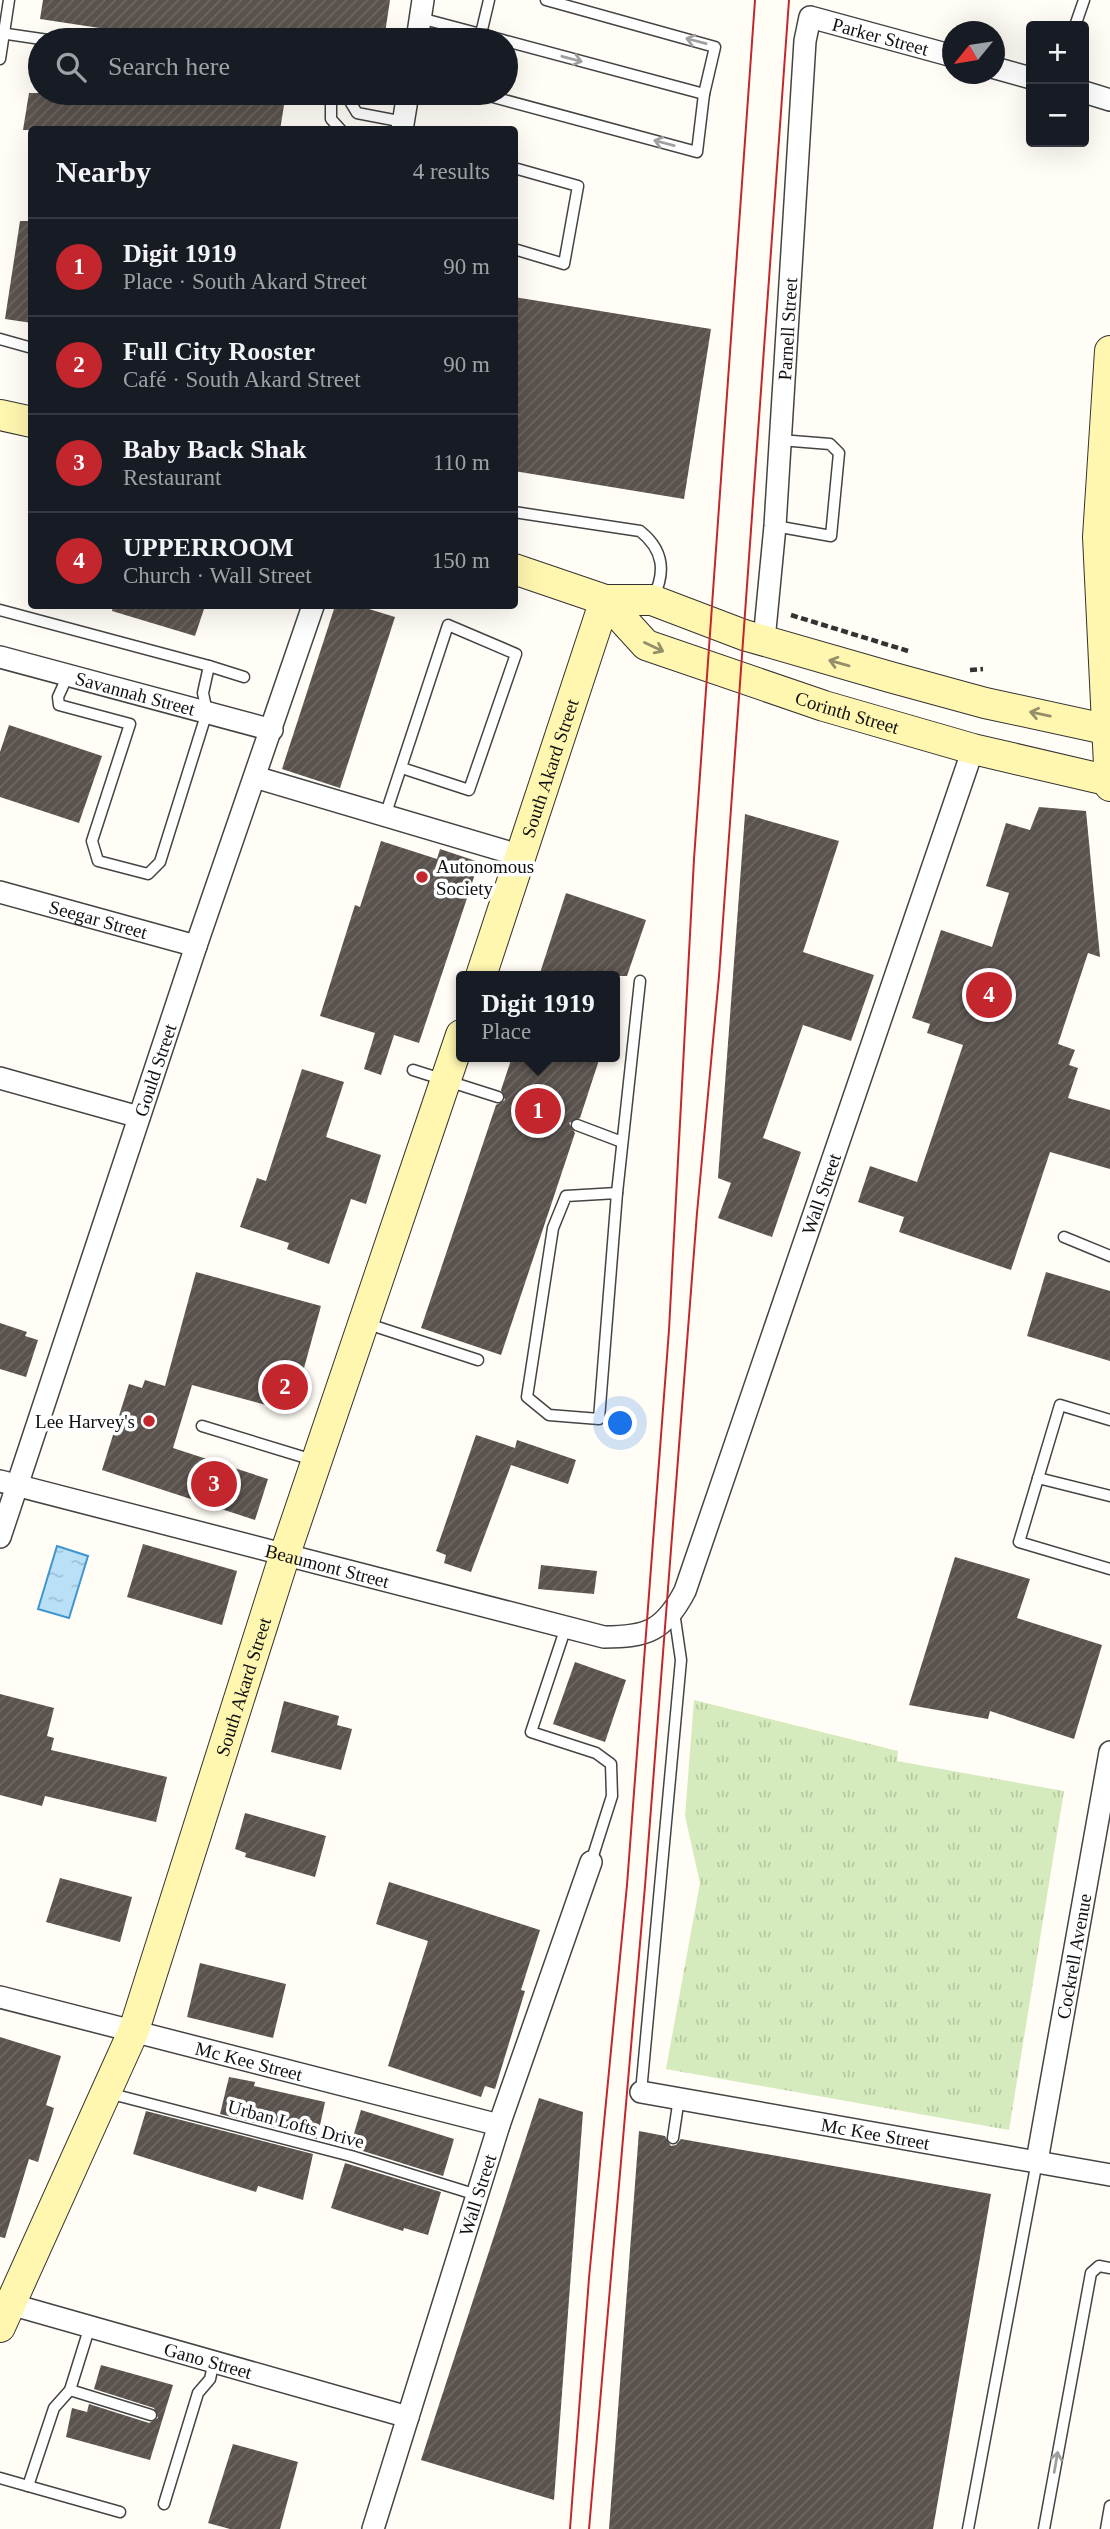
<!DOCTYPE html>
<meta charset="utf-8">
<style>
:root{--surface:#171b24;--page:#242831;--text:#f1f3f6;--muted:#9ea1a6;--line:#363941;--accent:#c4262e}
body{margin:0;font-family:"Times New Roman",serif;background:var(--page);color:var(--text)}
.controls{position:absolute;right:21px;top:21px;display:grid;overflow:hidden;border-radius:7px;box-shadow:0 7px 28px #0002}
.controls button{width:63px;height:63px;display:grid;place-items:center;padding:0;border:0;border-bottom:2px solid var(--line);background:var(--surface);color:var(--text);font:35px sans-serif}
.compass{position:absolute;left:942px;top:21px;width:63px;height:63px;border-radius:50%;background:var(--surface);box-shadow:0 7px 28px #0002;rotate:240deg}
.you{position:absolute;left:621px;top:1424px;width:24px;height:24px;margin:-18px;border:5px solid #fff;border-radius:50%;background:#1a73e8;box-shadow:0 0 0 10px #1a73e833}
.badge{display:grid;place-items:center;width:46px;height:46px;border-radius:50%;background:var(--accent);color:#fff;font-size:23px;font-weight:700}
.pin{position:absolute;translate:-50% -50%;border:4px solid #fff;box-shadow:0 2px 7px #0006}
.popup{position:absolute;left:456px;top:971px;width:164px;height:91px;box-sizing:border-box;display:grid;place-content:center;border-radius:7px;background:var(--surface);filter:drop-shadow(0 2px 5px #0005);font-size:23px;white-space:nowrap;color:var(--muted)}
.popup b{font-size:26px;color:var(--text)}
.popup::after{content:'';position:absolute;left:50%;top:100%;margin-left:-14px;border:14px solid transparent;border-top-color:var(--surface)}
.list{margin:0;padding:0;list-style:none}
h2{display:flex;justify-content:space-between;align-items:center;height:91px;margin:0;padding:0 28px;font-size:30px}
h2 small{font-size:23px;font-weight:400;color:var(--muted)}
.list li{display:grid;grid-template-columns:46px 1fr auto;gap:21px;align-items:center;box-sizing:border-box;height:98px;padding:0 28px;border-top:2px solid var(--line)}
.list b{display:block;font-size:26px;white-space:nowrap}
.list p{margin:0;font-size:23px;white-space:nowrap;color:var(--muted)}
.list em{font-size:23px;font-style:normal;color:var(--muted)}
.icon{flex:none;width:38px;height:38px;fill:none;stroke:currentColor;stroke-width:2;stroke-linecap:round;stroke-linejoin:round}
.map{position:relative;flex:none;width:1110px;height:2529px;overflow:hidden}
.search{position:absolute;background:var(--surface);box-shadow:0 7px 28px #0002;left:28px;top:28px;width:490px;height:77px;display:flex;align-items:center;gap:18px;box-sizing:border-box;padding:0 24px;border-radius:38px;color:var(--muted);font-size:26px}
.panel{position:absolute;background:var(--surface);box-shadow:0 7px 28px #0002;left:28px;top:126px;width:490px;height:483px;border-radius:7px}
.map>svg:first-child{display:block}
.grass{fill:url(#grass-tufts)}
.water{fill:url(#water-ripples);stroke:#3f96cf;stroke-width:2}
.building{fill:url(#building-hatch)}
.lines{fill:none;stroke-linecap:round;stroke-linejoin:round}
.service-casing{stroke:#444;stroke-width:13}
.minor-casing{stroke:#444;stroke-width:24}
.secondary-casing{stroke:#333;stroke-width:32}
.path{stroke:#333;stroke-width:4.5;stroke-dasharray:7 3.5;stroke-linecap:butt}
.service{stroke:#fff;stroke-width:10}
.minor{stroke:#fff;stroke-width:21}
.secondary{stroke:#fff6b0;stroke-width:30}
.tram{stroke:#c4262e;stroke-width:2}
.oneway{stroke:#a0a0a0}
.oneway2{stroke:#948f68}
.poi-dot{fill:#c4262e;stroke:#fff;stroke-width:2.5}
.labels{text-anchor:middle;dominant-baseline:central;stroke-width:7;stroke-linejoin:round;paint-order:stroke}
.street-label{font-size:19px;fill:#111;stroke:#fff}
.poi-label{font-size:19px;fill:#111;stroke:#fff;text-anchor:start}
</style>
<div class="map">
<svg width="1110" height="2529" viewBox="0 0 1110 2529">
<defs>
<pattern id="grass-tufts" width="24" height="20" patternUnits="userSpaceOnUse" patternTransform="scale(1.75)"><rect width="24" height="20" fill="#d5ebbd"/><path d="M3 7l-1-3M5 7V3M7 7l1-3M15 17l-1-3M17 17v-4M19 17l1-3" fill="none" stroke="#b6c8a1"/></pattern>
<pattern id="water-ripples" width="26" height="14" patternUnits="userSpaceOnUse" patternTransform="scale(1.75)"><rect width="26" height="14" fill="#b9e0f7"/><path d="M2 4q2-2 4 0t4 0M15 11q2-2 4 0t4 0" fill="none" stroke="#9ebfd3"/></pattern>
<pattern id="building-hatch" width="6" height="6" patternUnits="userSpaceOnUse" patternTransform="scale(1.75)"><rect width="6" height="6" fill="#5a524d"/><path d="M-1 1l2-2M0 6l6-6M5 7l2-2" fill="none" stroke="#6d6662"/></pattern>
</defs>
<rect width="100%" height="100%" fill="#fffdf5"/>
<polygon class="grass" points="694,1700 898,1751 897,1761 1064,1791 1009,2130 666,2069 700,1883 685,1816"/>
<polygon class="water" points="57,1546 88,1556 69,1618 38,1609"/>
<g class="building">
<polygon points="43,0 390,0 384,40 104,40 106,29 40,19"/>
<polygon points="29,93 286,93 280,130 23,130"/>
<polygon points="20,221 32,221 32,323 5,319"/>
<polygon points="514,297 711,329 684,499 514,471"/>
<polygon points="113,606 205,606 195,636 112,611"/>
<polygon points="335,606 359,606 395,617 340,788 282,769"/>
<polygon points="9,725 102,756 79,823 0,797 0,752"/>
<polygon points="1039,807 1086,811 1100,957 1088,953 1058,1044 1075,1050 1069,1065 1078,1068 1068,1098 1110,1110 1110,1169 1050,1152 1011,1270 899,1232 904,1217 858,1202 870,1166 917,1182 963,1045 927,1033 930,1024 912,1018 941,930 992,947 1009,893 986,886 1006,823 1030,830"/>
<polygon points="745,814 839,841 803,952 874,975 851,1041 803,1025 763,1138 801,1152 772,1237 718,1218 731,1183 718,1178"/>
<polygon points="381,841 437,859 440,849 479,862 419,1043 394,1035 381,1075 364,1069 375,1033 320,1016 355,905 360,907"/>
<polygon points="566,893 646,920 627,976 539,976"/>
<polygon points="512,1057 600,1057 580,1118 569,1123 575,1133 501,1355 421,1328 496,1105 505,1100 501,1090"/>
<polygon points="302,1069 344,1082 326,1137 381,1155 366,1204 351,1199 329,1264 287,1249 289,1243 240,1227 257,1178 266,1181"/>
<polygon points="196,1272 321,1306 292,1412 192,1385 173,1448 268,1479 255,1520 102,1470 129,1384 142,1388 145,1380 165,1386"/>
<polygon points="1046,1272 1110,1291 1110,1361 1027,1336"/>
<polygon points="0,1323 27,1332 25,1336 38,1340 26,1377 0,1369"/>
<polygon points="476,1435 515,1448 517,1440 576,1460 568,1484 511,1465 471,1572 444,1563 446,1555 436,1551"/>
<polygon points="143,1544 237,1571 222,1625 127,1597"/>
<polygon points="955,1557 1030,1579 1017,1618 1102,1645 1074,1739 990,1711 988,1719 909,1705"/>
<polygon points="541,1565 597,1571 594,1594 538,1589"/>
<polygon points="575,1662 626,1680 605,1742 553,1724"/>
<polygon points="0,1694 54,1708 47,1736 54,1738 51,1750 167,1777 156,1822 45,1796 42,1806 0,1795"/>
<polygon points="284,1701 339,1716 337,1725 352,1729 341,1770 271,1752"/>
<polygon points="245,1813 326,1836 315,1877 245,1857 246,1853 235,1849"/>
<polygon points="60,1878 132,1897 120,1942 46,1922"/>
<polygon points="389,1882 540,1930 521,1990 525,1991 495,2089 485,2086 481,2097 388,2066 428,1941 376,1924"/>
<polygon points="200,1963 286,1984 273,2038 187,2017"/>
<polygon points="0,2037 61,2056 46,2105 54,2108 38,2162 29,2159 5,2238 0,2237"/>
<polygon points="229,2077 255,2082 254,2086 325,2102 317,2139 220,2114"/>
<polygon points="539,2098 583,2112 554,2500 421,2460"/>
<polygon points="361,2110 454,2139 443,2176 350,2147"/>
<polygon points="146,2111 313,2154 303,2200 258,2186 256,2192 133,2154"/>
<polygon points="639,2131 665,2136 671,2146 676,2145 681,2139 991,2194 933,2529 609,2529"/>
<polygon points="345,2163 441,2192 428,2235 404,2228 403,2231 331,2208"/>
<polygon points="101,2365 173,2385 150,2460 66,2437 72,2408 87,2412 89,2404 149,2423 158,2418 154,2408 94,2389"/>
<polygon points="233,2444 298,2462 280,2529 230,2529 208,2523"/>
</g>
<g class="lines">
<defs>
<g id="service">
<polyline points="420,18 503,40"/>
<polyline points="1075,26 1084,0"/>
<polyline points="0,33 48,40"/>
<polyline points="480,38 489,0"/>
<polyline points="506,41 704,94"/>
<polyline points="0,59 9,0"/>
<polyline points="331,93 331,119 341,130"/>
<polyline points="345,93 357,113 404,122"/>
<polyline points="478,93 697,152 704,94 715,47 546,0"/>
<polyline points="514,168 578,186 564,264 514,249"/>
<polyline points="0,339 32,348"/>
<path d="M514 512 640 531C664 550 666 572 653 598"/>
<polyline points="775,526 831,536 839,453 830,444 780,440"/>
<polyline points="0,610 209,666 203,693 207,712 160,862 148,874 98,861 92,841 130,724 59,705 58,697 68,675"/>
<polyline points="209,666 244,677"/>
<polyline points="385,816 448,625 516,654 469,790 402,768"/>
<polyline points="413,1070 498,1097"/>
<polyline points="577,1125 622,1142"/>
<polygon points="617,1193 599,1419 549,1415 527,1397 553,1228 566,1196"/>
<polyline points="617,1193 640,981"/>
<polyline points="1064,1237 1110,1256"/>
<polyline points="365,1323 478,1360"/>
<polyline points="1110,1420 1060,1405 1019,1542 1110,1569"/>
<polyline points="202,1426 313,1460"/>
<polyline points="1038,1478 1110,1496"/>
<polyline points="566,1627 531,1732 596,1753 611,1764 612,1796 591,1862"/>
<polyline points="641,2092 681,1660 674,1612"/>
<polyline points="108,2093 351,2156 477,2195"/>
<polyline points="673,2138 679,2098"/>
<polyline points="90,2326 70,2390 54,2408 28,2486 120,2512"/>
<polyline points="70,2390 151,2415"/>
<polyline points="0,2478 28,2486"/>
<polyline points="164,2504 198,2393 210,2379 214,2361"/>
<polyline points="968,2529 1037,2161"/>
<polyline points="1044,2529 1091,2273 1099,2266 1110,2268"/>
<polyline points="1106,2529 1110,2506"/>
</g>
<g id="minor">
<polyline points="417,40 423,0"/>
<polyline points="995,68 1031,78"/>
<polyline points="1084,92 1110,100"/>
<polyline points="402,130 408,93"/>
<path id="s1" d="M764 640 775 526 805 41 810 17 953 56"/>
<path id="s2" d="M0 657 272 730"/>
<polyline points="255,777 522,856"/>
<path id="s3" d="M0 892 196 946"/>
<polyline points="0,1078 139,1117"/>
<path id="s4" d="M0 1481 604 1637C647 1637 664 1631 685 1591L973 749"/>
<path id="s5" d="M0 1537 196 946 313 606"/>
<path id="s6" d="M0 1997 499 2125"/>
<path id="s7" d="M641 2092 1110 2175"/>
<path id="s8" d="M1037 2161 1110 1752"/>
<path id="s9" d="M10 2304 408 2417"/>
<path id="s10" d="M373 2529 499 2125 591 1862"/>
</g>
<g id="secondary">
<polyline points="1110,351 1098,537 1110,786"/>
<polyline points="0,415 32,422"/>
<polyline points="514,569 605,600 652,600 744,635 890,677 985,703 1110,730"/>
<path id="s11" d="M605 600 646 645 824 706 973 749 1110 781"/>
<path id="s12" d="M481 976 605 600"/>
<path id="s13" d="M0 2327 134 2030 285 1554 461 1035"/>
</g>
</defs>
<use href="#service" class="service-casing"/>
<use href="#minor" class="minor-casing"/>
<use href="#secondary" class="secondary-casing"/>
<g class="path">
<polyline points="791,615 908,651"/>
<polyline points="970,670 983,669"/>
</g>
<use href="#service" class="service"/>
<use href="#minor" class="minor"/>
<use href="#secondary" class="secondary"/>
<g class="tram">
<polyline points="570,2529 589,2278 627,1885 669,1330 694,859 755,0"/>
<polyline points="589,2529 645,1886 697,1213 719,976 789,0"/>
</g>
</g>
<defs><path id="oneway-shaft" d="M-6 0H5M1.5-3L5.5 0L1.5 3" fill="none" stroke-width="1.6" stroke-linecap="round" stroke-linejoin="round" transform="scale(1.75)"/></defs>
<g class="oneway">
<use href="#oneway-shaft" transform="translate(696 41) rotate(-165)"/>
<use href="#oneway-shaft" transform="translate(572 59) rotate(15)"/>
<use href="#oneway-shaft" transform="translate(664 143) rotate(-165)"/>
<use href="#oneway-shaft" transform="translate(1056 2462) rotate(-80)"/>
</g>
<g class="oneway2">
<use href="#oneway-shaft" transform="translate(654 647) rotate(25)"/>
<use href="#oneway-shaft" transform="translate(839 663) rotate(-164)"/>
<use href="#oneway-shaft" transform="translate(1040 714) rotate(-168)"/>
</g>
<g class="poi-dot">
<circle cx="422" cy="877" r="7"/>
<circle cx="149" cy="1421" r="7"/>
</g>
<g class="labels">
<g class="street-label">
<text stroke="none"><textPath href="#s1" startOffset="698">Parker Street</textPath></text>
<text stroke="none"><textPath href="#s1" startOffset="312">Parnell Street</textPath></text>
<text stroke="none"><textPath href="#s2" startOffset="140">Savannah Street</textPath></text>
<text stroke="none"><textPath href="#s11" startOffset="273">Corinth Street</textPath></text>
<text stroke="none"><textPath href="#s12" startOffset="219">South Akard Street</textPath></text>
<text stroke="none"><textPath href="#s3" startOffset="102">Seegar Street</textPath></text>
<text stroke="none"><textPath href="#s5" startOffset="492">Gould Street</textPath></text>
<text stroke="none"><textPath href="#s4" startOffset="1144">Wall Street</textPath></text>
<text stroke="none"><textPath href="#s4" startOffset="338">Beaumont Street</textPath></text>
<text stroke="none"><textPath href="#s13" startOffset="686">South Akard Street</textPath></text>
<text stroke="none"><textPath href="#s8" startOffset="208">Cockrell Avenue</textPath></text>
<text stroke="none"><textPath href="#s6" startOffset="257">Mc Kee Street</textPath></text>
<text transform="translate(296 2124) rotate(15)">Urban Lofts Drive</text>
<text stroke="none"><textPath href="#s7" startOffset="238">Mc Kee Street</textPath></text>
<text stroke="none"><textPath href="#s10" startOffset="350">Wall Street</textPath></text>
<text stroke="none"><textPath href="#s9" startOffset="206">Gano Street</textPath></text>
</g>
<g class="poi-label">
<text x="436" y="866">Autonomous<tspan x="436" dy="22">Society</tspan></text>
<text x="135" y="1421" text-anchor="end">Lee Harvey's</text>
</g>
</g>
</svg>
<div class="controls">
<button>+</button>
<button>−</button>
</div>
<svg class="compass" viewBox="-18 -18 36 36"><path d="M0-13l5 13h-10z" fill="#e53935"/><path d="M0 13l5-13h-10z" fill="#9ea1a6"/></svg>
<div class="you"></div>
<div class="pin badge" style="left:538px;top:1111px">1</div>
<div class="popup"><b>Digit 1919</b>Place</div>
<div class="pin badge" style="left:285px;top:1387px">2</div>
<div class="pin badge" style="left:214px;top:1484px">3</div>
<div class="pin badge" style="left:989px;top:995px">4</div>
<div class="search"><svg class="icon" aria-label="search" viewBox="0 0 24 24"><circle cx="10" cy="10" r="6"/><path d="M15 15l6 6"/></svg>Search here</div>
<section class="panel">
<h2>Nearby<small>4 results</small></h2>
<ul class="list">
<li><span class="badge">1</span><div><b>Digit 1919</b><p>Place · South Akard Street</p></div><em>90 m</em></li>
<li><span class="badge">2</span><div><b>Full City Rooster</b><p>Café · South Akard Street</p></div><em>90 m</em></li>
<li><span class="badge">3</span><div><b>Baby Back Shak</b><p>Restaurant</p></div><em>110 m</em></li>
<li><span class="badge">4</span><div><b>UPPERROOM</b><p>Church · Wall Street</p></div><em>150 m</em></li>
</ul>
</section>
</div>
